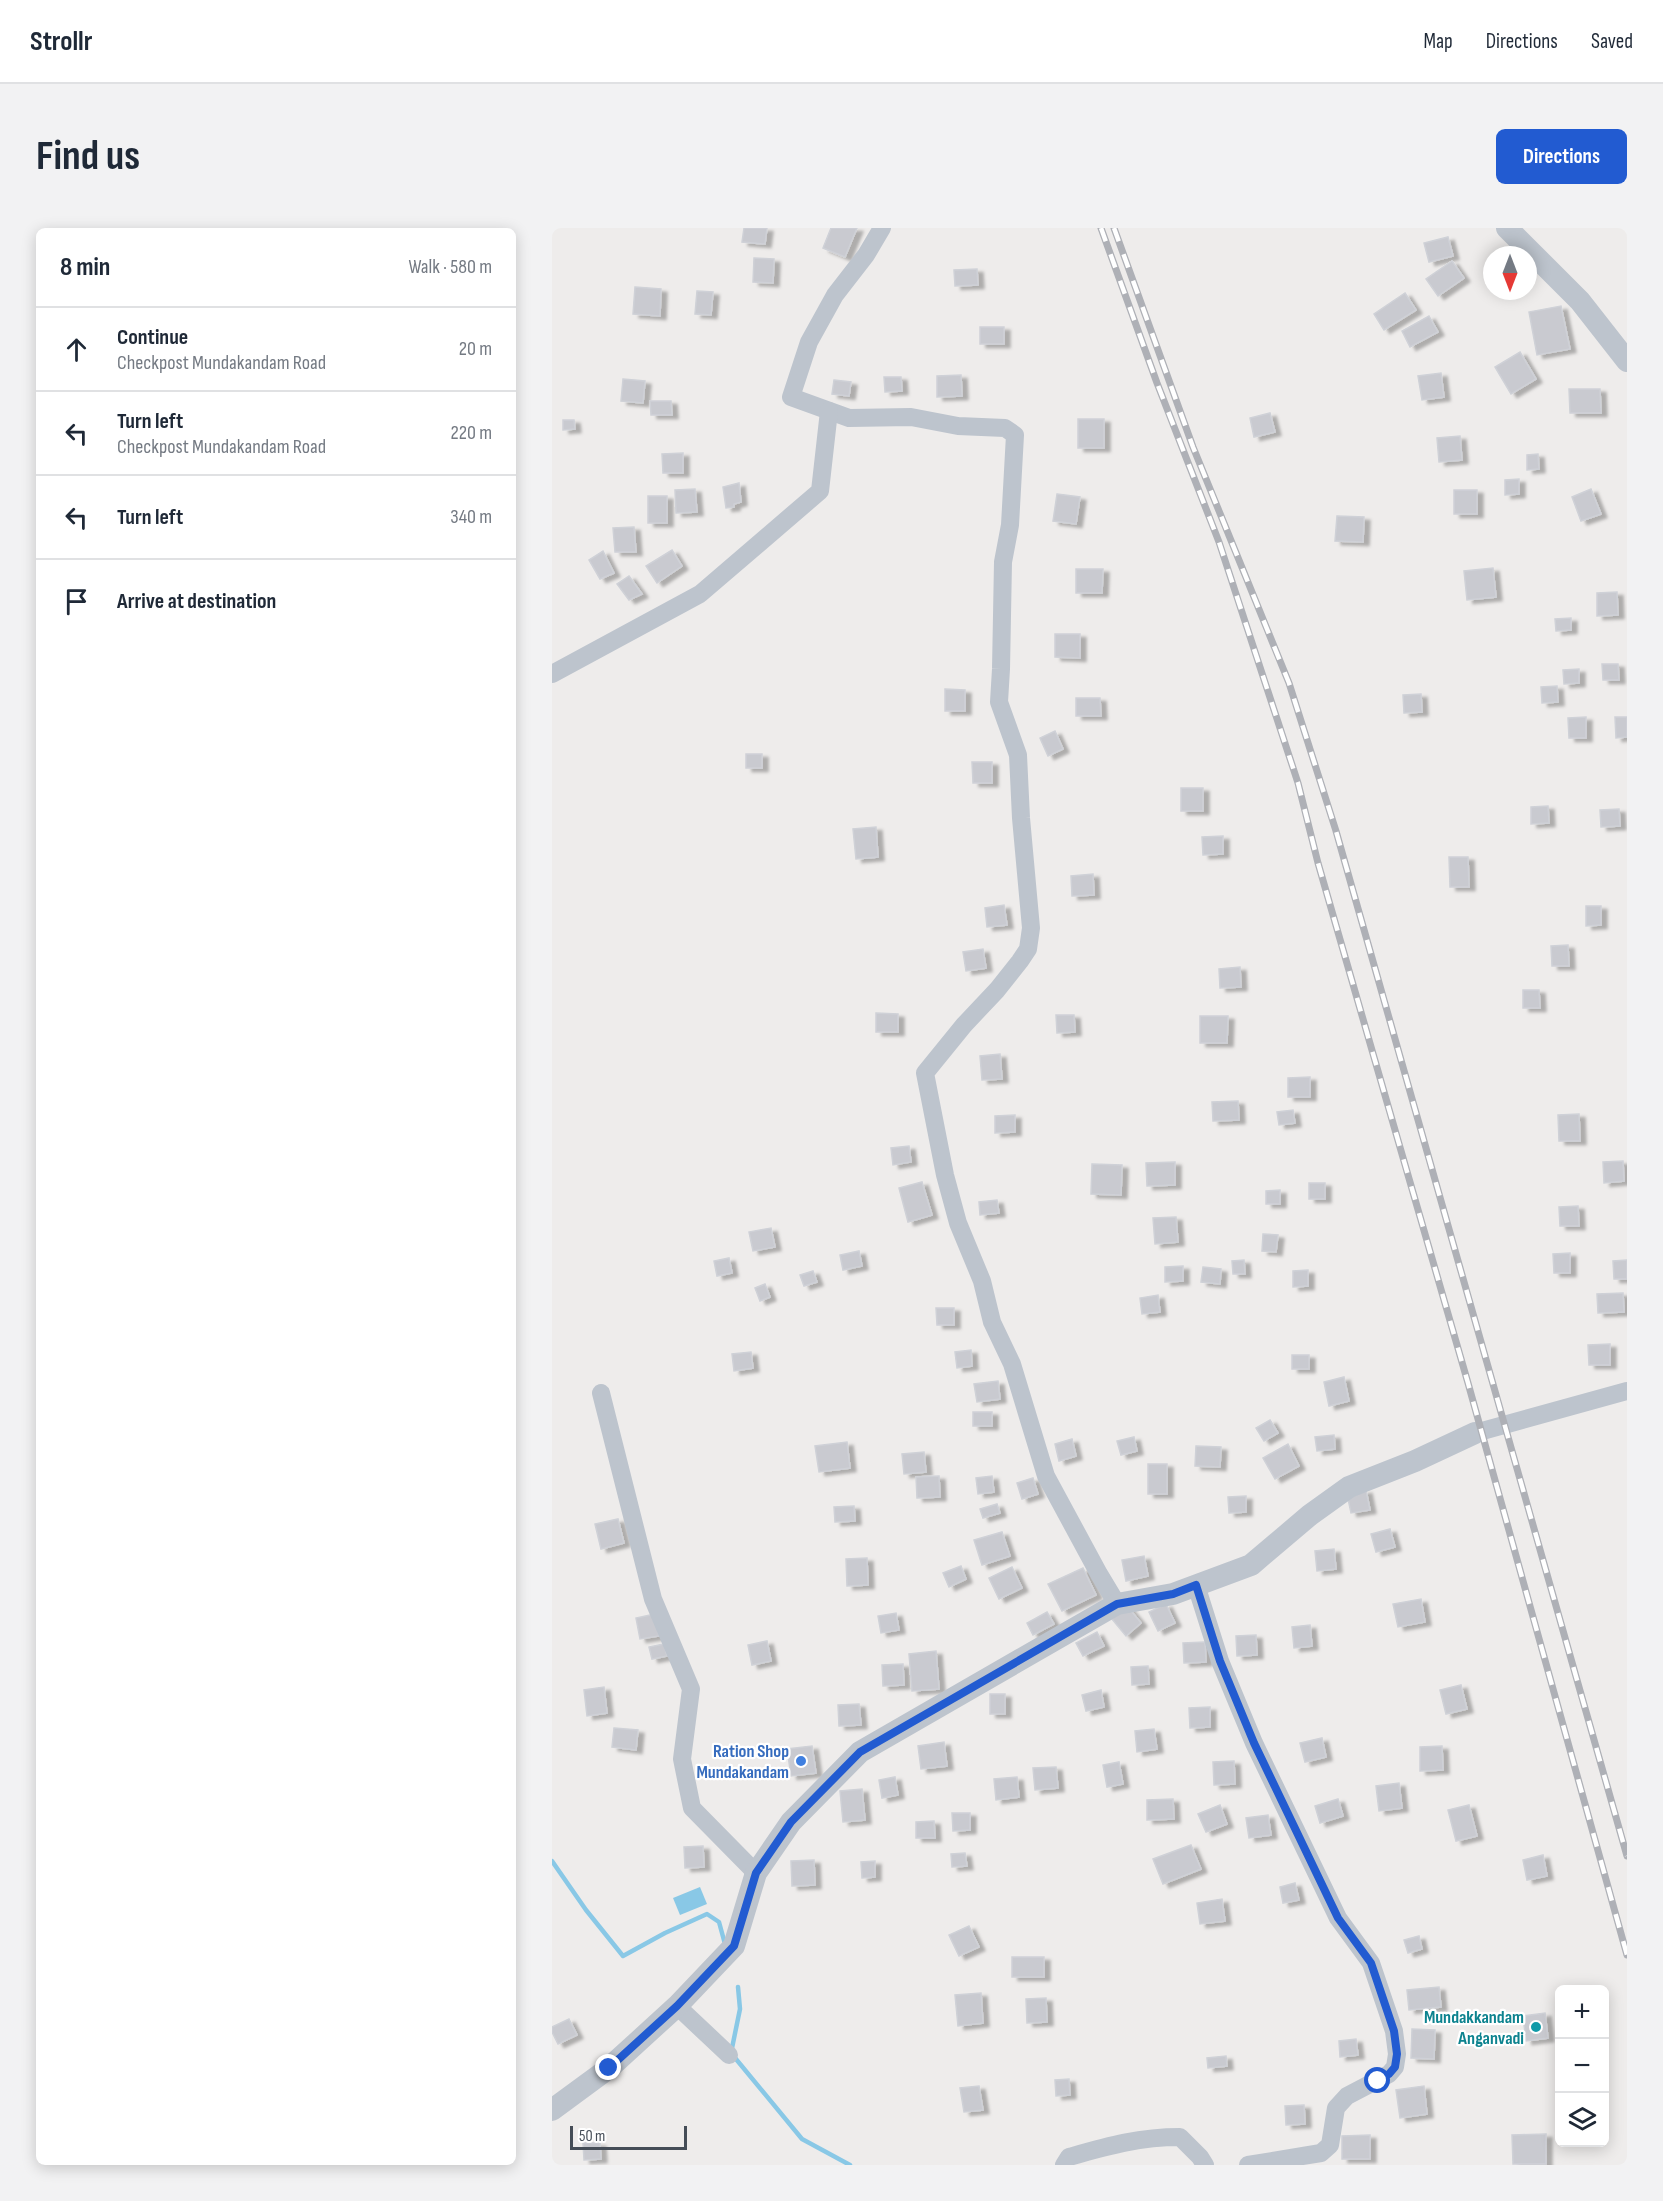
<!DOCTYPE html>
<meta charset="utf-8">
<style>
:root{--surface:#fff;--page:#f2f2f3;--text:#1f2937;--muted:#747a83;--line:#e0e1e3;--accent:#225bd1}
body{margin:0;font-family:"Sofia Sans Condensed",sans-serif;background:var(--page);color:var(--text)}
.controls{position:absolute;right:18px;bottom:18px;display:grid;overflow:hidden;border-radius:9px;box-shadow:0 3px 15px #0003}
.controls button{width:54px;height:54px;display:grid;place-items:center;padding:0;border:0;border-bottom:2px solid var(--line);background:var(--surface);color:var(--text);font:30px sans-serif}
.compass{position:absolute;left:931px;top:18px;width:54px;height:54px;border-radius:50%;background:var(--surface);box-shadow:0 3px 15px #0003;rotate:180deg}
.scale{position:absolute;left:18px;bottom:15px;width:117px;box-sizing:border-box;padding-left:6px;border:3px solid #454d57;border-top:0;font-size:16px;line-height:21px;white-space:nowrap;color:#454d57;-webkit-text-stroke:4px #fff;paint-order:stroke}
.stop{position:absolute;width:18px;height:18px;margin:-14px;border:4px solid #225bd1;border-radius:50%;background:#fff}
.stop.end{background:#225bd1;border-color:#fff;box-shadow:0 2px 6px #0008}
.list{margin:0;padding:0;list-style:none}
h2{display:flex;justify-content:space-between;align-items:center;height:78px;margin:0;padding:0 24px;font-size:26px}
h2 small{font-size:20px;font-weight:400;color:var(--muted)}
.list li{display:grid;grid-template-columns:39px 1fr auto;gap:18px;align-items:center;box-sizing:border-box;height:84px;padding:0 24px;border-top:2px solid var(--line)}
.list b{display:block;font-size:22px;white-space:nowrap}
.list p{margin:0;font-size:20px;white-space:nowrap;color:var(--muted)}
.list em{font-size:20px;font-style:normal;color:var(--muted)}
.icon{flex:none;width:33px;height:33px;fill:none;stroke:currentColor;stroke-width:2;stroke-linecap:round;stroke-linejoin:round}
.map{position:relative;flex:none;width:1075px;height:1937px;overflow:hidden;border-radius:9px}
header{display:flex;align-items:center;gap:36px;box-sizing:border-box;height:84px;padding:0 30px;background:var(--surface);border-bottom:2px solid var(--line)}
header strong{font-size:28px}
nav{display:flex;gap:33px;margin-inline-start:auto;font-size:21px}
.intro{display:flex;align-items:center;justify-content:space-between;box-sizing:border-box;height:144px;padding:0 36px}
h1{margin:0;font-size:42px}
.button{padding:15px 27px;border-radius:9px;background:var(--accent);color:#fff;font-size:21px;font-weight:700}
main{display:flex;gap:36px;padding:0 36px}
aside{flex:1;background:var(--surface);border-radius:9px;box-shadow:0 3px 15px #0003}
.map>svg:first-child{display:block}
.water{fill:#89c8e6}
.lines{fill:none;stroke-linecap:round;stroke-linejoin:round}
.stream{stroke:#89c8e6;stroke-width:4.5}
.building{fill:#c9cad0;stroke:#cfd1d7;stroke-width:1.5;filter:url(#shadow)}
.minor{stroke:#bdc4cd;stroke-width:18}
.tertiary{stroke:#bdc4cd;stroke-width:22}
.rail-casing{stroke:#aeb0b6;stroke-width:7}
.rail{stroke:#fff;stroke-width:4.5;stroke-dasharray:14;stroke-linecap:butt}
.route{stroke:#225bd1;stroke-width:8}
.shop-dot{fill:#3f7fe0;stroke:#fff;stroke-width:2}
.culture-dot{fill:#0f9aa8;stroke:#fff;stroke-width:2}
.labels{text-anchor:middle;dominant-baseline:central;stroke-width:4.5;stroke-linejoin:round;paint-order:stroke}
.shop-label{font-size:18px;font-weight:bold;fill:#366cbe;stroke:#fff;text-anchor:end}
.culture-label{font-size:18px;font-weight:bold;fill:#0d838f;stroke:#fff;text-anchor:end}
</style>
<header>
<strong>Strollr</strong>
<nav><a>Map</a><a>Directions</a><a>Saved</a></nav>
</header>
<div class="intro"><h1>Find us</h1><a class="button">Directions</a></div>
<main>
<aside>
<h2>8 min<small>Walk · 580 m</small></h2>
<ul class="list">
<li><svg class="icon" aria-label="ahead" viewBox="0 0 24 24"><path d="M12 20V5M6 11l6-6 6 6"/></svg><div><b>Continue</b><p>Checkpost Mundakandam Road</p></div><em>20 m</em></li>
<li><svg class="icon" aria-label="left" viewBox="0 0 24 24"><path d="M17 20v-9H6M10 6l-5 5 5 5"/></svg><div><b>Turn left</b><p>Checkpost Mundakandam Road</p></div><em>220 m</em></li>
<li><svg class="icon" aria-label="left" viewBox="0 0 24 24"><path d="M17 20v-9H6M10 6l-5 5 5 5"/></svg><div><b>Turn left</b></div><em>340 m</em></li>
<li><svg class="icon" aria-label="arrive" viewBox="0 0 24 24"><path d="M6 21V4h12l-3 4 3 4H6"/></svg><div><b>Arrive at destination</b></div></li>
</ul>
</aside>
<div class="map">
<svg width="1075" height="1937" viewBox="0 0 1075 1937">
<defs>
<filter id="shadow"><feDropShadow dx="6" dy="3.5" stdDeviation="1.5" flood-color="#0004"/></filter>
</defs>
<rect width="100%" height="100%" fill="#eeeceb"/>
<polygon class="water" points="148,1659 155,1676 128,1687 121,1670"/>
<g class="lines">
<g class="stream">
<polyline points="0,1633 34,1682 71,1728 113,1705 155,1686 167,1694 173,1716"/>
<polyline points="186,1759 188,1781 179,1825 250,1911 298,1937"/>
</g>
</g>
<g class="building">
<polygon points="192,0 215,0 213,16 190,14"/>
<polygon points="279,0 305,0 293,29 271,20"/>
<polygon points="896,9 901,28 877,34 872,15"/>
<polygon points="202,30 222,31 221,55 201,54"/>
<polygon points="900,33 912,50 886,68 874,51"/>
<polygon points="425,41 426,57 403,58 402,42"/>
<polygon points="83,59 109,61 108,88 81,86"/>
<polygon points="145,63 161,64 159,87 143,86"/>
<polygon points="853,65 864,82 832,102 822,86"/>
<polygon points="1009,78 1018,121 985,127 977,84"/>
<polygon points="877,88 886,104 858,119 850,103"/>
<rect x="428" y="99" width="24" height="17"/>
<polygon points="968,124 984,151 959,166 943,139"/>
<polygon points="889,145 892,169 870,172 866,148"/>
<polygon points="409,147 410,168 385,169 385,148"/>
<polygon points="332,149 349,149 350,163 333,164"/>
<polygon points="71,151 93,153 91,175 69,173"/>
<polygon points="282,152 299,154 297,168 280,166"/>
<polygon points="1017,161 1048,161 1049,185 1018,185"/>
<polygon points="98,173 119,173 120,187 99,187"/>
<polygon points="718,185 723,204 702,209 698,190"/>
<rect x="526" y="191" width="26" height="29"/>
<polygon points="11,192 22,192 23,201 11,202"/>
<polygon points="908,208 910,232 887,234 885,210"/>
<polygon points="131,225 131,245 111,245 110,226"/>
<polygon points="986,226 987,241 975,242 975,227"/>
<polygon points="967,251 967,266 953,267 953,252"/>
<polygon points="187,255 189,274 182,276 182,279 174,280 171,259"/>
<polygon points="143,261 145,284 124,285 123,262"/>
<polygon points="1039,261 1049,286 1029,293 1020,269"/>
<rect x="902" y="262" width="23" height="24"/>
<polygon points="505,266 528,269 524,296 501,293"/>
<rect x="96" y="268" width="19" height="27"/>
<polygon points="785,288 812,289 811,314 783,313"/>
<polygon points="82,299 84,324 63,324 61,300"/>
<polygon points="120,322 130,338 105,355 94,338"/>
<polygon points="51,323 62,345 48,351 37,332"/>
<polygon points="941,340 944,369 915,372 912,343"/>
<polygon points="524,341 551,341 550,365 524,365"/>
<polygon points="77,348 90,366 77,372 65,356"/>
<polygon points="1065,364 1066,387 1045,388 1045,365"/>
<polygon points="1019,390 1019,402 1004,403 1003,391"/>
<polygon points="503,406 528,406 528,430 503,429"/>
<polygon points="1050,436 1066,436 1067,452 1051,452"/>
<polygon points="1027,441 1027,455 1012,456 1011,442"/>
<polygon points="1005,458 1006,474 990,475 989,459"/>
<polygon points="393,461 413,462 413,483 393,483"/>
<polygon points="869,466 870,484 852,485 851,467"/>
<polygon points="524,470 548,470 549,488 524,488"/>
<polygon points="1034,489 1034,510 1017,510 1016,490"/>
<polygon points="1063,489 1075,489 1075,509 1064,510"/>
<polygon points="503,503 511,521 496,528 488,510"/>
<rect x="194" y="526" width="16" height="14"/>
<polygon points="420,534 440,534 440,555 421,555"/>
<rect x="629" y="560" width="22" height="23"/>
<polygon points="996,578 997,595 979,596 979,579"/>
<polygon points="1067,581 1068,598 1049,599 1048,582"/>
<polygon points="324,599 326,629 304,631 301,601"/>
<polygon points="671,608 671,626 651,627 650,609"/>
<polygon points="897,629 916,629 917,659 898,659"/>
<polygon points="541,646 542,667 520,668 519,648"/>
<polygon points="452,677 455,697 435,699 433,680"/>
<polygon points="1034,678 1049,678 1049,697 1034,698"/>
<polygon points="1016,717 1017,738 1000,738 999,718"/>
<polygon points="431,721 434,740 414,743 411,724"/>
<polygon points="688,739 689,759 668,760 667,741"/>
<polygon points="971,762 987,762 988,780 971,780"/>
<polygon points="324,785 346,786 346,804 324,804"/>
<polygon points="504,787 522,787 523,804 505,805"/>
<polygon points="648,788 676,788 675,815 648,815"/>
<polygon points="448,826 450,851 430,852 428,828"/>
<polygon points="758,849 758,869 736,869 736,850"/>
<polygon points="686,873 687,892 661,893 660,874"/>
<polygon points="741,882 743,895 727,897 725,884"/>
<polygon points="1027,886 1028,913 1007,913 1006,887"/>
<polygon points="463,887 463,904 443,905 443,888"/>
<polygon points="357,918 359,934 341,937 339,920"/>
<polygon points="1071,933 1072,953 1052,955 1051,934"/>
<polygon points="623,934 623,957 595,958 594,935"/>
<polygon points="540,936 570,937 569,967 539,966"/>
<polygon points="370,954 380,987 356,994 347,960"/>
<rect x="757" y="955" width="16" height="16"/>
<polygon points="728,962 728,976 714,976 714,963"/>
<polygon points="445,972 447,985 428,987 427,974"/>
<polygon points="1026,978 1027,998 1008,998 1007,979"/>
<polygon points="624,989 626,1014 603,1016 601,990"/>
<polygon points="219,1000 223,1019 201,1023 197,1004"/>
<polygon points="711,1006 726,1007 724,1024 710,1023"/>
<polygon points="307,1023 310,1038 291,1042 288,1027"/>
<polygon points="1018,1025 1018,1045 1002,1045 1001,1026"/>
<polygon points="177,1030 180,1045 165,1048 162,1033"/>
<polygon points="692,1032 693,1046 681,1046 680,1033"/>
<polygon points="1075,1032 1075,1051 1062,1051 1061,1033"/>
<polygon points="631,1038 631,1053 613,1054 613,1039"/>
<polygon points="651,1039 669,1041 668,1056 649,1054"/>
<polygon points="756,1042 756,1058 741,1059 741,1043"/>
<polygon points="261,1043 265,1054 252,1058 248,1047"/>
<polygon points="213,1056 218,1069 208,1073 203,1060"/>
<polygon points="1071,1065 1072,1084 1046,1085 1045,1066"/>
<polygon points="606,1067 608,1084 590,1086 588,1070"/>
<polygon points="384,1080 402,1080 402,1097 385,1097"/>
<polygon points="1058,1116 1058,1137 1037,1137 1036,1117"/>
<polygon points="419,1122 420,1138 405,1140 403,1124"/>
<polygon points="199,1124 201,1140 182,1143 180,1126"/>
<rect x="740" y="1127" width="17" height="14"/>
<polygon points="792,1149 797,1173 777,1178 772,1154"/>
<polygon points="446,1153 448,1171 425,1174 422,1156"/>
<rect x="421" y="1184" width="19" height="14"/>
<polygon points="718,1192 726,1205 712,1213 704,1200"/>
<polygon points="782,1207 783,1221 765,1223 763,1209"/>
<polygon points="582,1209 585,1223 569,1227 565,1213"/>
<polygon points="520,1211 524,1228 507,1233 503,1216"/>
<polygon points="295,1214 298,1240 267,1244 263,1218"/>
<polygon points="736,1216 747,1238 723,1251 711,1230"/>
<polygon points="644,1218 669,1219 668,1239 643,1238"/>
<polygon points="372,1224 374,1244 352,1246 350,1226"/>
<rect x="596" y="1236" width="19" height="30"/>
<polygon points="387,1248 388,1269 365,1270 364,1249"/>
<polygon points="440,1248 442,1264 426,1266 424,1250"/>
<polygon points="481,1250 486,1266 470,1271 465,1255"/>
<polygon points="814,1262 818,1282 799,1285 795,1266"/>
<polygon points="694,1268 694,1284 677,1285 676,1269"/>
<polygon points="445,1276 448,1285 431,1290 428,1281"/>
<polygon points="302,1278 303,1293 283,1294 282,1279"/>
<polygon points="66,1291 72,1315 49,1321 43,1296"/>
<polygon points="838,1301 843,1319 824,1324 819,1306"/>
<polygon points="450,1304 458,1328 430,1337 422,1312"/>
<polygon points="782,1321 784,1341 765,1343 763,1323"/>
<polygon points="592,1328 596,1348 574,1353 570,1332"/>
<polygon points="315,1330 316,1357 295,1358 294,1331"/>
<polygon points="409,1338 414,1351 397,1359 391,1345"/>
<polygon points="460,1339 470,1360 447,1371 437,1350"/>
<polygon points="531,1340 544,1367 510,1383 496,1356"/>
<polygon points="869,1371 873,1394 846,1399 841,1376"/>
<polygon points="614,1376 623,1395 606,1403 597,1384"/>
<polygon points="575,1378 589,1395 574,1408 560,1391"/>
<polygon points="495,1384 502,1396 481,1407 475,1395"/>
<polygon points="344,1385 347,1402 329,1405 326,1388"/>
<polygon points="103,1386 107,1408 88,1411 84,1390"/>
<polygon points="758,1397 760,1418 742,1420 740,1399"/>
<polygon points="545,1404 552,1418 531,1428 524,1415"/>
<polygon points="704,1407 705,1427 685,1428 684,1408"/>
<polygon points="215,1413 219,1433 200,1437 196,1417"/>
<polygon points="653,1414 654,1434 632,1435 631,1415"/>
<polygon points="112,1416 115,1428 100,1431 97,1419"/>
<polygon points="384,1423 387,1461 360,1463 357,1426"/>
<polygon points="351,1436 352,1457 331,1458 330,1437"/>
<polygon points="596,1438 597,1456 580,1457 579,1439"/>
<polygon points="909,1457 915,1481 894,1486 888,1462"/>
<polygon points="52,1459 55,1485 35,1488 32,1462"/>
<polygon points="549,1462 552,1479 534,1483 530,1467"/>
<rect x="438" y="1466" width="15" height="20"/>
<polygon points="307,1476 309,1497 287,1498 286,1477"/>
<polygon points="658,1479 658,1499 638,1500 637,1480"/>
<polygon points="62,1500 86,1502 84,1522 60,1519"/>
<polygon points="602,1501 605,1521 585,1524 583,1503"/>
<polygon points="770,1510 774,1529 753,1534 748,1515"/>
<polygon points="392,1514 395,1538 369,1541 366,1518"/>
<polygon points="260,1518 264,1545 239,1548 235,1521"/>
<polygon points="890,1518 891,1542 868,1543 868,1519"/>
<polygon points="682,1533 683,1556 662,1557 661,1534"/>
<polygon points="567,1534 571,1556 555,1559 551,1537"/>
<polygon points="504,1539 506,1560 483,1562 481,1540"/>
<polygon points="343,1549 346,1567 330,1570 327,1552"/>
<polygon points="465,1549 467,1569 444,1572 442,1551"/>
<polygon points="847,1555 850,1580 827,1583 824,1558"/>
<polygon points="310,1561 313,1592 291,1594 288,1563"/>
<polygon points="621,1571 622,1591 595,1592 595,1572"/>
<polygon points="786,1571 791,1588 768,1595 763,1578"/>
<polygon points="668,1577 675,1596 654,1604 646,1586"/>
<polygon points="917,1577 925,1608 904,1613 896,1582"/>
<polygon points="400,1585 418,1585 418,1602 401,1603"/>
<polygon points="716,1587 719,1607 697,1610 694,1590"/>
<polygon points="382,1593 383,1610 364,1610 364,1594"/>
<polygon points="639,1617 649,1641 611,1656 601,1631"/>
<polygon points="151,1618 152,1639 133,1640 132,1619"/>
<polygon points="413,1625 415,1638 400,1639 399,1626"/>
<polygon points="991,1627 995,1648 975,1652 971,1632"/>
<polygon points="262,1632 263,1657 240,1658 239,1633"/>
<polygon points="323,1633 323,1649 310,1650 309,1634"/>
<polygon points="743,1655 747,1672 731,1675 728,1659"/>
<polygon points="670,1671 673,1693 648,1696 645,1675"/>
<polygon points="417,1698 427,1719 407,1728 397,1707"/>
<polygon points="867,1708 870,1721 856,1725 852,1712"/>
<rect x="460" y="1729" width="32" height="20"/>
<polygon points="887,1759 889,1779 857,1782 855,1762"/>
<polygon points="429,1765 431,1795 406,1798 403,1767"/>
<polygon points="494,1770 495,1794 475,1795 474,1771"/>
<polygon points="993,1785 996,1810 974,1813 971,1788"/>
<polygon points="17,1791 25,1807 6,1816 0,1804 0,1799"/>
<polygon points="860,1801 883,1802 882,1831 859,1830"/>
<polygon points="804,1811 806,1827 788,1829 787,1813"/>
<polygon points="674,1828 675,1838 656,1840 655,1830"/>
<polygon points="517,1851 518,1867 504,1868 503,1852"/>
<polygon points="427,1858 431,1882 412,1884 408,1860"/>
<polygon points="872,1858 875,1886 848,1890 844,1862"/>
<polygon points="752,1877 753,1896 734,1897 733,1878"/>
<polygon points="994,1906 994,1936 961,1936 960,1907"/>
<polygon points="818,1907 818,1931 790,1931 790,1908"/>
<polygon points="31,1915 48,1915 49,1931 32,1932"/>
</g>
<g class="lines">
<g class="minor">
<polyline points="330,0 314,27 283,67 257,114 239,169 297,190 359,189 406,198 453,200 463,207 458,297 451,334 449,441 447,474 466,527 469,590 479,700 476,721 468,733 445,762 412,797 373,845 393,947 406,995 430,1053 440,1094 460,1136 494,1248 547,1346 565,1376"/>
<polyline points="0,446 148,366 268,263 277,183"/>
<polyline points="49,1165 101,1371 139,1461 130,1531 140,1580 204,1645"/>
<polyline points="923,1205 1075,1163"/>
<polyline points="644,1357 668,1433 702,1515 786,1690 819,1735 842,1803 845,1826 843,1839 837,1846 795,1868 784,1880 778,1917 769,1925 696,1937"/>
<polyline points="125,1778 177,1827"/>
<path d="M512 1937 517 1929C556 1918 587 1909 628 1909L648 1929 653 1937"/>
</g>
<g class="tertiary">
<polyline points="955,0 1028,73 1075,133"/>
<polyline points="0,1882 57,1840 125,1778 182,1718 204,1645 239,1594 308,1524 565,1376 621,1366 699,1337 758,1287 797,1259 863,1233 923,1205"/>
</g>
<defs>
<g id="rail">
<polyline points="549,0 605,155 667,314 746,555 766,635 916,1155 1075,1727"/>
<polyline points="562,0 641,219 737,455 784,603 1075,1628"/>
</g>
</defs>
<use href="#rail" class="rail-casing"/>
<use href="#rail" class="rail"/>
</g>
<g class="lines">
<polyline class="route" points="57,1840 125,1778 182,1718 204,1645 239,1594 308,1524 565,1376 621,1366 644,1357 668,1433 702,1515 786,1690 819,1735 842,1803 845,1826 843,1839 837,1846 826,1853"/>
</g>
<circle class="shop-dot" cx="249" cy="1533" r="6"/>
<circle class="culture-dot" cx="984" cy="1799" r="6"/>
<g class="labels">
<g class="shop-label">
<text x="237" y="1523">Ration Shop<tspan x="237" dy="21">Mundakandam</tspan></text>
</g>
<g class="culture-label">
<text x="972" y="1789">Mundakkandam<tspan x="972" dy="21">Anganvadi</tspan></text>
</g>
</g>
</svg>
<div class="controls">
<button>+</button>
<button>−</button>
<button><svg class="icon" aria-label="layers" viewBox="0 0 24 24"><path d="M12 4l9 5-9 5-9-5zM3 14l9 5 9-5"/></svg></button>
</div>
<svg class="compass" viewBox="-18 -18 36 36"><path d="M0-13l5 13h-10z" fill="#e53935"/><path d="M0 13l5-13h-10z" fill="#747a83"/></svg>
<div class="scale">50 m</div>
<div class="stop" style="left:826px;top:1853px"></div>
<div class="stop end" style="left:57px;top:1840px"></div>
</div>
</main>
